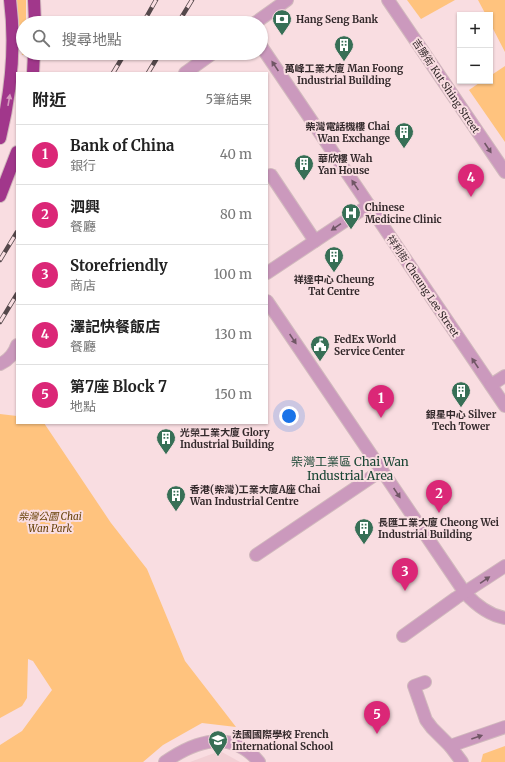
<!DOCTYPE html>
<html lang="zh-TW">
<meta charset="utf-8">
<style>
:root{--surface:#fff;--page:#f2f2f2;--text:#222;--muted:#767676;--line:#e0e0e0;--accent:#db2777}
body{margin:0;font-family:Merriweather,"Noto Sans TC",serif;background:var(--page);color:var(--text)}
.controls{position:absolute;right:12px;top:12px;display:grid;overflow:hidden;border-radius:0px;box-shadow:0 1px 3px #0004}
.controls button{width:36px;height:36px;display:grid;place-items:center;padding:0;border:0;border-bottom:1px solid var(--line);background:var(--surface);color:var(--text);font:20px sans-serif}
.you{position:absolute;left:289px;top:416px;width:14px;height:14px;margin:-10px;border:3px solid #fff;border-radius:50%;background:#1a73e8;box-shadow:0 0 0 6px #1a73e833}
.badge{display:grid;place-items:center;width:26px;height:26px;border-radius:50%;background:var(--accent);color:#fff;font-size:13px;font-weight:700}
.pin{position:absolute;translate:-50% -33px;filter:drop-shadow(0 1px 2px #0008)}
.pin::after{content:'';position:absolute;top:21px;width:14px;height:12px;background:inherit;clip-path:polygon(0 0,100% 0,50% 100%)}
.list{margin:0;padding:0;list-style:none}
h2{display:flex;justify-content:space-between;align-items:center;height:52px;margin:0;padding:0 16px;font-size:17px}
h2 small{font-size:13px;font-weight:400;color:var(--muted)}
.list li{display:grid;grid-template-columns:26px 1fr auto;gap:12px;align-items:center;box-sizing:border-box;height:60px;padding:0 16px;border-top:1px solid var(--line)}
.list b{display:block;font-size:15px;white-space:nowrap}
.list p{margin:0;font-size:13px;white-space:nowrap;color:var(--muted)}
.list em{font-size:13px;font-style:normal;color:var(--muted)}
.icon{flex:none;width:22px;height:22px;fill:none;stroke:currentColor;stroke-width:2;stroke-linecap:round;stroke-linejoin:round}
.map{position:relative;flex:none;width:505px;height:762px;overflow:hidden}
.search{position:absolute;background:var(--surface);box-shadow:0 1px 3px #0004;left:16px;top:16px;width:252px;height:44px;display:flex;align-items:center;gap:10px;box-sizing:border-box;padding:0 14px;border-radius:22px;color:var(--muted);font-size:15px}
.panel{position:absolute;background:var(--surface);box-shadow:0 1px 3px #0004;left:16px;top:72px;width:252px;height:352px;border-radius:0px}
.map>svg:first-child{display:block}
.built{fill:#f2cfd4}
.green{fill:#ffc37e}
.lines{fill:none;stroke-linecap:round;stroke-linejoin:round}
.minor-casing{stroke:#d1b9bd;stroke-width:14}
.highway-casing{stroke:#d1b9bd;stroke-width:14}
.minor{stroke:#cb99bd;stroke-width:12}
.highway{stroke:#a1378b;stroke-width:12}
.rail-casing{stroke:#55484b;stroke-width:4.5}
.rail{stroke:#f9dde1;stroke-width:3;stroke-dasharray:9;stroke-linecap:butt}
.oneway{fill:#705665}
.oneway2{fill:#d69bbf}
.labels{text-anchor:middle;dominant-baseline:central;stroke-width:4;stroke-linejoin:round;paint-order:stroke}
.poi-label{font-size:10px;font-weight:bold;fill:#33292b;stroke:#f9dde1;text-anchor:start}
.street-label{font-size:10px;fill:#33292b;stroke:#f9dde1}
.park-label{font-size:10px;font-style:italic;fill:#674108;stroke:#f9dde1}
.quarter-label{font-size:12px;fill:#184533;stroke:#f9dde1}
</style>
<div class="map">
<svg width="505" height="762" viewBox="0 0 505 762">
<rect width="100%" height="100%" fill="#f9dde1"/>
<polygon class="built" points="220,751 240,762 190,762"/>
<g class="green">
<polygon points="17,0 26,0 26,23 23,23 23,53 27,53 27,54 22,55"/>
<polygon points="407,0 455,0 421,19"/>
<polygon points="478,0 505,0 505,52 490,23 490,15 486,15"/>
<polygon points="505,66 505,142 469,90 482,81 490,81 490,76"/>
<polygon points="0,414 17,416 17,423 44,423 111,523 147,569 185,661 236,727 202,723 163,745 143,762 0,762 0,745 22,731 52,690 33,661 28,659 27,698 22,706 0,718"/>
<polygon points="505,746 505,762 481,762 483,754"/>
</g>
<g class="lines">
<defs>
<g id="minor">
<polyline points="388,0 505,172"/>
<polyline points="255,23 287,0"/>
<polyline points="261,46 505,406"/>
<polyline points="185,73 213,53"/>
<polyline points="271,175 315,241"/>
<polyline points="267,273 369,205"/>
<path d="M267 301 465 593C476 605 488 615 505 618"/>
<path d="M0 364C9 360 14 354 17 345"/>
<polyline points="491,385 505,376"/>
<polyline points="256,555 382,470"/>
<polyline points="403,636 456,598 505,566"/>
<polyline points="425,682 414,686 426,720 432,728 450,746 462,762"/>
<polyline points="450,746 505,727"/>
<path d="M165 762C196 740 232 729 259 762"/>
</g>
<g id="highway">
<polyline points="34,0 35,23"/>
<polyline points="33,73 34,53"/>
<path d="M0 138C11 93 16 47 10 0"/>
<polyline points="0,196 17,152"/>
</g>
</defs>
<use href="#minor" class="minor-casing"/>
<use href="#highway" class="highway-casing"/>
<use href="#minor" class="minor"/>
<use href="#highway" class="highway"/>
<defs>
<g id="rail">
<polyline points="143,23 156,0"/>
<polyline points="178,23 192,0"/>
<polyline points="113,73 125,53"/>
<polyline points="148,73 160,53"/>
<polyline points="0,260 17,232"/>
<polyline points="0,322 17,294"/>
</g>
</defs>
<use href="#rail" class="rail-casing"/>
<use href="#rail" class="rail"/>
</g>
<defs><path id="oneway-solid" d="M-6-.8H1V-3.2L6.5 0L1 3.2V.8H-6Z"/></defs>
<g class="oneway">
<use href="#oneway-solid" transform="translate(275 66) rotate(-124)"/>
<use href="#oneway-solid" transform="translate(488 148) rotate(56)"/>
<use href="#oneway-solid" transform="translate(355 185) rotate(-124)"/>
<use href="#oneway-solid" transform="translate(336 227) rotate(146)"/>
<use href="#oneway-solid" transform="translate(293 339) rotate(56)"/>
<use href="#oneway-solid" transform="translate(475 363) rotate(-124)"/>
<use href="#oneway-solid" transform="translate(397 493) rotate(56)"/>
<use href="#oneway-solid" transform="translate(485 580) rotate(-34)"/>
<use href="#oneway-solid" transform="translate(477 737) rotate(-19)"/>
</g>
<use class="oneway2" href="#oneway-solid" transform="translate(9 100) rotate(-80)"/>
<defs>
<symbol id="bank-pin" viewBox="-11 -11 22 30"><path d="M0 17L-7.5 6A9.5 9.5 0 1 1 7.5 6Z" fill="#376f56" stroke="#f9dde1"/><path d="M-6-4H6V4H-6ZM0-2.3a2.3 2.3 0 1 0 0 4.6a2.3 2.3 0 1 0 0-4.6Z" fill="#fff"/></symbol>
<symbol id="building-pin" viewBox="-11 -11 22 30"><path d="M0 17L-7.5 6A9.5 9.5 0 1 1 7.5 6Z" fill="#376f56" stroke="#f9dde1"/><path d="M-4-6H4V6H1V3H-1V6H-4ZM-2.5-4.3h1.7v1.8h-1.7ZM.8-4.3h1.7v1.8H.8ZM-2.5-1h1.7V.8h-1.7ZM.8-1h1.7V.8H.8Z" fill="#fff"/></symbol>
<symbol id="hospital-pin" viewBox="-11 -11 22 30"><path d="M0 17L-7.5 6A9.5 9.5 0 1 1 7.5 6Z" fill="#376f56" stroke="#f9dde1"/><path d="M-5-5h3v3.5h4V-5h3V5h-3V1.5h-4V5h-3Z" fill="#fff"/></symbol>
<symbol id="civic-pin" viewBox="-11 -11 22 30"><path d="M0 17L-7.5 6A9.5 9.5 0 1 1 7.5 6Z" fill="#376f56" stroke="#f9dde1"/><path d="M-.6-6.5H3V-4.5H.6V-3L4-1V1h2V6H-6V1h2V-1L-.6-3ZM-1.2 2.5V6h2.4V2.5Z" fill="#fff"/></symbol>
<symbol id="school-pin" viewBox="-11 -11 22 30"><path d="M0 17L-7.5 6A9.5 9.5 0 1 1 7.5 6Z" fill="#376f56" stroke="#f9dde1"/><path d="M0-5L7-2L0 1L-7-2ZM-4 1L0 2.5L4 1V4Q0 6-4 4Z" fill="#fff"/></symbol>
</defs>
<g fill-rule="evenodd">
<use href="#bank-pin" x="271" y="8" width="22" height="30"/>
<use href="#building-pin" x="333" y="34" width="22" height="30"/>
<use href="#building-pin" x="393" y="121" width="22" height="30"/>
<use href="#building-pin" x="293" y="153" width="22" height="30"/>
<use href="#hospital-pin" x="340" y="202" width="22" height="30"/>
<use href="#building-pin" x="323" y="245" width="22" height="30"/>
<use href="#civic-pin" x="309" y="334" width="22" height="30"/>
<use href="#building-pin" x="450" y="380" width="22" height="30"/>
<use href="#building-pin" x="155" y="427" width="22" height="30"/>
<use href="#building-pin" x="165" y="484" width="22" height="30"/>
<use href="#building-pin" x="353" y="517" width="22" height="30"/>
<use href="#school-pin" x="207" y="729" width="22" height="30"/>
</g>
<g class="labels">
<g class="poi-label">
<text x="296" y="19">Hang Seng Bank</text>
<text x="344" y="68" text-anchor="middle">萬峰工業大廈 Man Foong<tspan x="344" dy="12">Industrial Building</tspan></text>
<text x="390" y="126" text-anchor="end">柴灣電話機樓 Chai<tspan x="390" dy="12">Wan Exchange</tspan></text>
<text x="318" y="158">華欣樓 Wah<tspan x="318" dy="12">Yan House</tspan></text>
<text x="365" y="207">Chinese<tspan x="365" dy="12">Medicine Clinic</tspan></text>
<text x="334" y="279" text-anchor="middle">祥達中心 Cheung<tspan x="334" dy="12">Tat Centre</tspan></text>
<text x="334" y="339">FedEx World<tspan x="334" dy="12">Service Center</tspan></text>
<text x="461" y="414" text-anchor="middle">銀星中心 Silver<tspan x="461" dy="12">Tech Tower</tspan></text>
<text x="180" y="432">光榮工業大廈 Glory<tspan x="180" dy="12">Industrial Building</tspan></text>
<text x="190" y="489">香港(柴灣)工業大廈A座 Chai<tspan x="190" dy="12">Wan Industrial Centre</tspan></text>
<text x="378" y="522">長匯工業大廈 Cheong Wei<tspan x="378" dy="12">Industrial Building</tspan></text>
<text x="232" y="734">法國國際學校 French<tspan x="232" dy="12">International School</tspan></text>
</g>
<g class="street-label">
<text transform="translate(446 86) rotate(56)">吉勝街 Kut Shing Street</text>
<text transform="translate(423 286) rotate(56)">祥利街 Cheung Lee Street</text>
</g>
<g class="park-label">
<text x="50" y="516">柴灣公園 Chai<tspan x="50" dy="12">Wan Park</tspan></text>
</g>
<g class="quarter-label">
<text x="350" y="461">柴灣工業區 Chai Wan<tspan x="350" dy="14">Industrial Area</tspan></text>
</g>
</g>
</svg>
<div class="controls">
<button>+</button>
<button>−</button>
</div>
<div class="you"></div>
<div class="pin badge" style="left:381px;top:418px">1</div>
<div class="pin badge" style="left:439px;top:513px">2</div>
<div class="pin badge" style="left:405px;top:591px">3</div>
<div class="pin badge" style="left:471px;top:197px">4</div>
<div class="pin badge" style="left:377px;top:734px">5</div>
<div class="search"><svg class="icon" aria-label="search" viewBox="0 0 24 24"><circle cx="10" cy="10" r="6"/><path d="M15 15l6 6"/></svg>搜尋地點</div>
<section class="panel">
<h2>附近<small>5筆結果</small></h2>
<ul class="list">
<li><span class="badge">1</span><div><b>Bank of China</b><p>銀行</p></div><em>40 m</em></li>
<li><span class="badge">2</span><div><b>泗興</b><p>餐廳</p></div><em>80 m</em></li>
<li><span class="badge">3</span><div><b>Storefriendly</b><p>商店</p></div><em>100 m</em></li>
<li><span class="badge">4</span><div><b>澤記快餐飯店</b><p>餐廳</p></div><em>130 m</em></li>
<li><span class="badge">5</span><div><b>第7座 Block 7</b><p>地點</p></div><em>150 m</em></li>
</ul>
</section>
</div>
